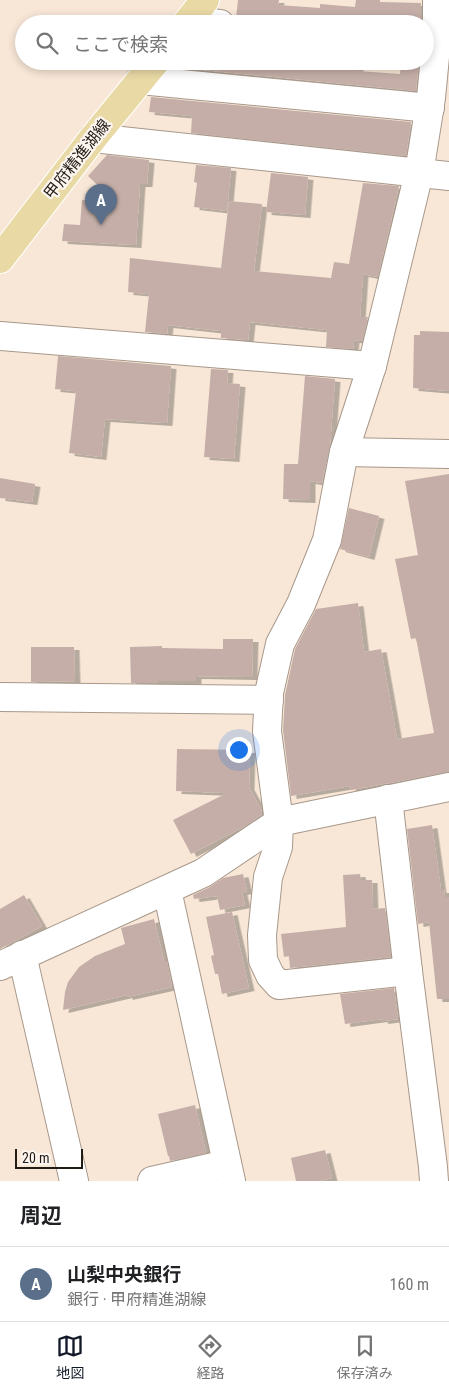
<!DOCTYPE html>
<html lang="ja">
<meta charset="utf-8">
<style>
:root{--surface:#fff;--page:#f6f6f6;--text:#202124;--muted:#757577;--line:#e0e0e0;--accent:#111827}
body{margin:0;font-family:"Roboto Condensed","Noto Sans JP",sans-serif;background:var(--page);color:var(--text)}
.scale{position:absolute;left:15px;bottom:12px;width:68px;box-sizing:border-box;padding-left:5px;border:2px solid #221c16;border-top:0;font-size:14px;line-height:18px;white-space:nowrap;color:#221c16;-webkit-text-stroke:4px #fdf6f0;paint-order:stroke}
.you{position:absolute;left:238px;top:749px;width:18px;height:18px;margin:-12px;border:4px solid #fff;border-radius:50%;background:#1a73e8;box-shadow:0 0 0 8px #1a73e833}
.badge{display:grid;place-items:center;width:32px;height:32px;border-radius:50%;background:var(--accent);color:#fff;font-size:16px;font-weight:700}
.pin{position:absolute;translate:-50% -41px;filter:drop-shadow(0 1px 2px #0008)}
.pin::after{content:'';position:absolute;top:26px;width:18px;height:15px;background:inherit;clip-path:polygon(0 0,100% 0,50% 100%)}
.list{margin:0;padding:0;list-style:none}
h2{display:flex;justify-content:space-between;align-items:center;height:65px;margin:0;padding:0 20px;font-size:21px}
h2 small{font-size:16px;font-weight:400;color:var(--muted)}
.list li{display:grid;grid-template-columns:32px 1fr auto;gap:15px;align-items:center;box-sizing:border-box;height:75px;padding:0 20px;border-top:1px solid var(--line)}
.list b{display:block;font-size:19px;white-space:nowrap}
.list p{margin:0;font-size:16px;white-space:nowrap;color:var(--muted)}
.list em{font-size:16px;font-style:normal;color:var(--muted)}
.icon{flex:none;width:28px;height:28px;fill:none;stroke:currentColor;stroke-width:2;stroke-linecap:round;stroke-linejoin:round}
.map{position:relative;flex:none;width:449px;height:1181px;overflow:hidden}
.search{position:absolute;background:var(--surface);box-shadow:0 2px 8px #0003;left:15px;right:15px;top:15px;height:55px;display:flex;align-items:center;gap:12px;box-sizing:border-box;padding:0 18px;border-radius:28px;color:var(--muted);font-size:19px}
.sheet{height:140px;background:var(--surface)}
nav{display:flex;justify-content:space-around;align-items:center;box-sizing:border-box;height:70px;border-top:1px solid var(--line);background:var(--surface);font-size:14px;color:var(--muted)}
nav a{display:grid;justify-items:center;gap:2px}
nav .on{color:var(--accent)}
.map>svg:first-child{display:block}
.building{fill:#c5aea8;filter:url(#shadow)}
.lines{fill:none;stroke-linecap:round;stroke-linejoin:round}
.minor-casing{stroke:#a8988a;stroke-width:30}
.major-casing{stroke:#fff;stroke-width:30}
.minor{stroke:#fff;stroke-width:28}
.major{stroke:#e9d9a5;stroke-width:28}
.labels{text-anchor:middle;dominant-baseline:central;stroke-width:4.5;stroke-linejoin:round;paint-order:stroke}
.street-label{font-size:16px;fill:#221c16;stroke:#fdf6f0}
</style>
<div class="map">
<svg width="449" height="1181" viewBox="0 0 449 1181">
<defs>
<filter id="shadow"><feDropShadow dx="5.5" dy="3" stdDeviation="0" flood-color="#0004"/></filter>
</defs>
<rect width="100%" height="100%" fill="#f8e7d7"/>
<g class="building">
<polygon points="238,0 279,0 278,5 320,8 320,4 355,7 356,0 380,0 380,2 421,3 421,24 296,24 236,18"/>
<polygon points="175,61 247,61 320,67 320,61 358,61 358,71 400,74 401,61 419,61 416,91 173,67"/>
<polygon points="151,97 411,122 406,156 191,133 192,116 149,112"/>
<polygon points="107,155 149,160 147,184 140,184 136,245 62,241 64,224 80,225 82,200 115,202 88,176"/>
<polygon points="196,165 231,168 227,211 194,207 197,183 194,182"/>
<polygon points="271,173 308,177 305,215 266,212"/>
<polygon points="363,183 399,186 378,277 363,274 360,317 368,317 362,341 354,340 353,349 326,347 327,330 250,322 248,340 221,338 221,331 168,325 167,334 145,332 149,294 128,292 130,258 221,268 229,201 262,204 254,271 331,278 334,262 349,264"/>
<polygon points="420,331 449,332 449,391 413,388 414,335 420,335"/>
<polygon points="58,356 171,366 167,423 105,419 101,457 69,453 76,391 55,389"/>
<polygon points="211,369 228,370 227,383 240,384 234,459 204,457"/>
<polygon points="305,376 335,379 330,446 322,483 310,481 310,500 283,499 284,464 298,464"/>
<polygon points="449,474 449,772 351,790 350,786 291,796 283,730 285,695 295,649 316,609 358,603 364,652 381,649 397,739 434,733 416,638 411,639 395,559 418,555 405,481"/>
<polygon points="0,478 35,484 32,502 0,498"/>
<polygon points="349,508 379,516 369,557 340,549"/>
<polygon points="223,639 253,639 252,677 196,676 196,681 158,681 158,683 131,683 130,647 162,646 162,648 223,649"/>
<polygon points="31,647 74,647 75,681 31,682"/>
<polygon points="177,749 250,750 249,787 262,811 262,814 249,824 191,854 173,820 227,793 176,791"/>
<polygon points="432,825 441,890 444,890 445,897 449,897 449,999 437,999 429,922 418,924 407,829"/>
<polygon points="243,874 247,891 242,892 245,905 220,910 217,896 194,899 193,895 210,887 223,878"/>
<polygon points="360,874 361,880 372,880 373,909 385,908 391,957 290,968 289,956 284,957 281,934 346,927 343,875"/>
<polygon points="24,895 42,926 0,949 0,909"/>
<polygon points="232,912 249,988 222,994 218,974 215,974 211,956 214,955 206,917"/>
<polygon points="154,919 164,961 167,961 172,987 127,997 127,995 63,1010 65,992 68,982 79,967 95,956 125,944 121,928"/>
<polygon points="394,988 398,1019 383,1021 382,1019 345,1024 340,994"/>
<polygon points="195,1105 206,1153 170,1161 169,1156 168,1156 158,1114"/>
<polygon points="325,1150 332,1178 320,1181 296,1181 291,1158"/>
</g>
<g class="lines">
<defs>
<g id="minor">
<polyline points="189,21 220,24"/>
<polyline points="140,80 430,108"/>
<polyline points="93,138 449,176"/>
<polyline points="0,336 372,366"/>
<polyline points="344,452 449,454"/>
<polyline points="0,697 269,700"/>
<polyline points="388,799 408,971 433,1167 434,1181"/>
<polyline points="167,890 231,1181"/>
<polyline points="22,955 74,1181"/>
<polyline points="0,966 203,873 279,822 449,787"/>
<polyline points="408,971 279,985 270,975 263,960 262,935 268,877 278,847 279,822 267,731 269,693 280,644 301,604 327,540 344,452 372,366 419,173 431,98 437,36 437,0"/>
<polyline points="152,1181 227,1164"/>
</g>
<g id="major">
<polyline points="186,24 205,0"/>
<polyline points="0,259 93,138 156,61"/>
</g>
</defs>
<use href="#minor" class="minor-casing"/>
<use href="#major" class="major-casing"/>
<use href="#minor" class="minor"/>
<use href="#major" class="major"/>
</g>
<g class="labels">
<g class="street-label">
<text transform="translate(77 159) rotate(-52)">甲府精進湖線</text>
</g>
</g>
</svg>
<div class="scale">20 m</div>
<div class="you"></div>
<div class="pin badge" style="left:101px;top:225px;background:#5c6f8a">A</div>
<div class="search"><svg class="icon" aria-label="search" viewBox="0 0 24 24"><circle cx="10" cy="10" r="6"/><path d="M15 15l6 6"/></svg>ここで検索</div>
</div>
<section class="sheet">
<h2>周辺<small></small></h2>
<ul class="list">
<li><span class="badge" style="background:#5c6f8a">A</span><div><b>山梨中央銀行</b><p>銀行 · 甲府精進湖線</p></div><em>160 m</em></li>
</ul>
</section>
<nav>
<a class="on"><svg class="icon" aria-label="map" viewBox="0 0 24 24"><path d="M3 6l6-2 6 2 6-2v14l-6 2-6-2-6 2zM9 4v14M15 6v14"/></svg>地図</a>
<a><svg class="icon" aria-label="directions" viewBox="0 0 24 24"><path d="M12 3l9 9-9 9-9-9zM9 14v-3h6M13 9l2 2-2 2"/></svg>経路</a>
<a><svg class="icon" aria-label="saved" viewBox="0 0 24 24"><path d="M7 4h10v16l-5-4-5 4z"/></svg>保存済み</a>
</nav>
